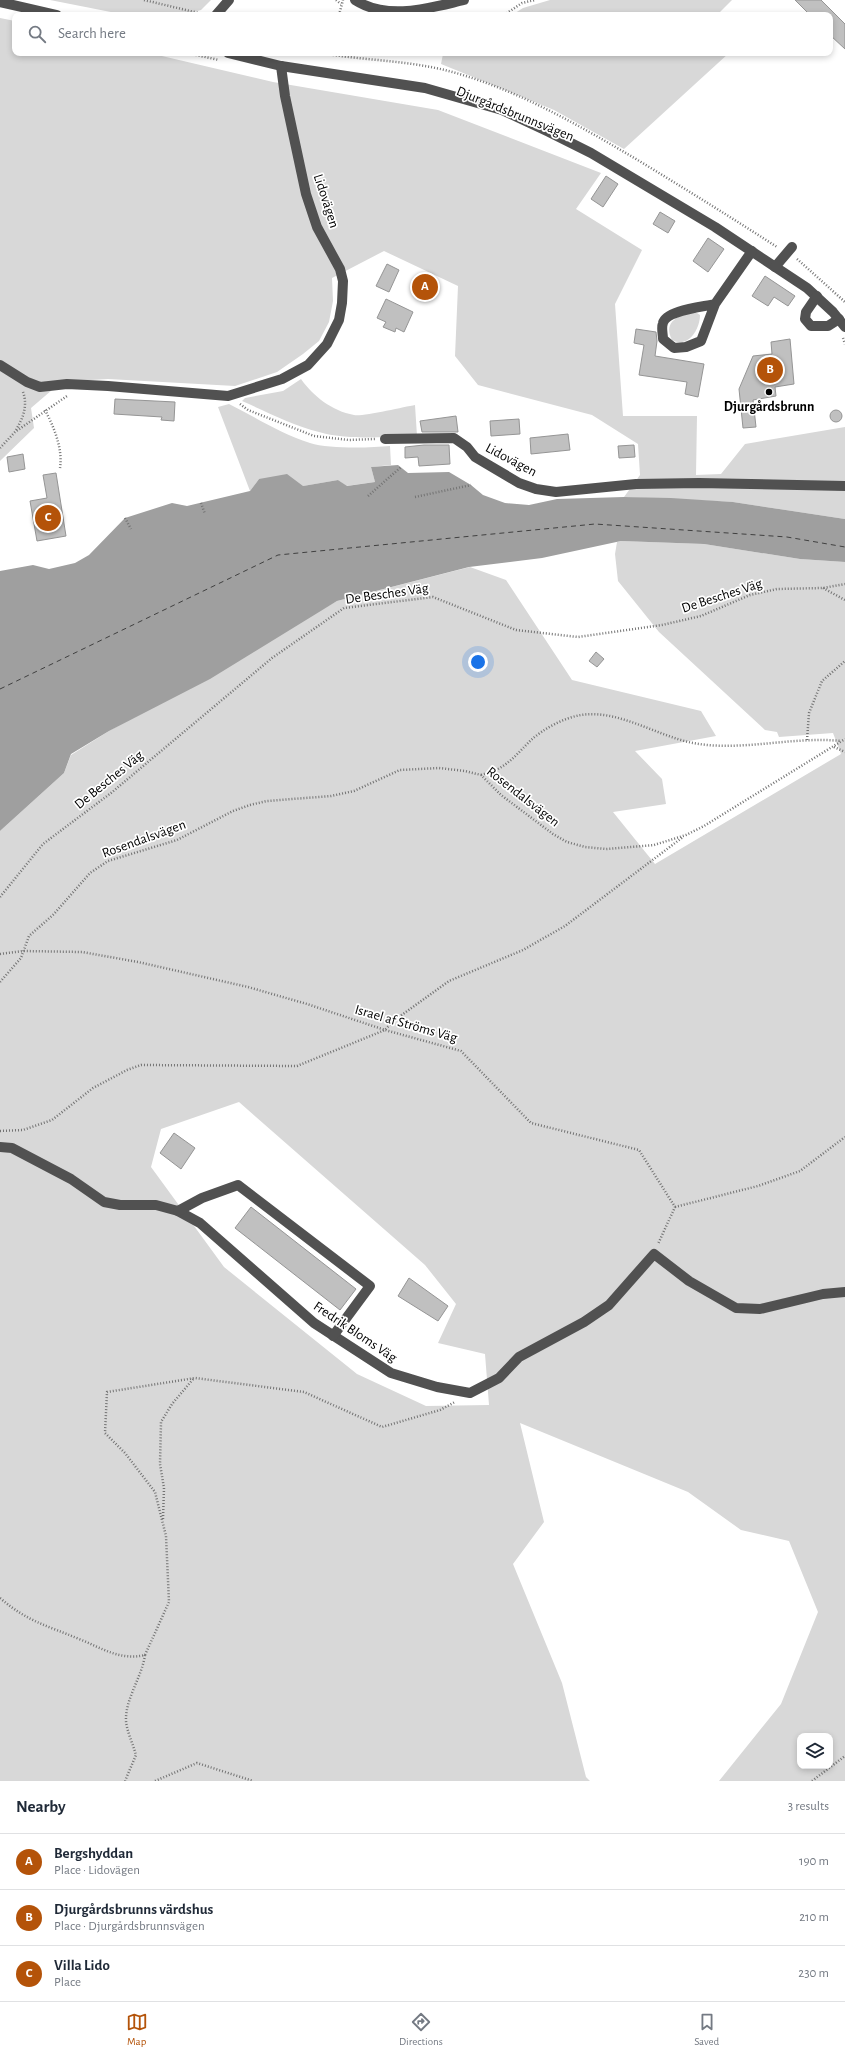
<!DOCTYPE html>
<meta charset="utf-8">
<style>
:root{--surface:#fff;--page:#f2f2f3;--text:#1f2937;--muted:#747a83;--line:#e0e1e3;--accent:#b45309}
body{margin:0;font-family:"Alegreya Sans",sans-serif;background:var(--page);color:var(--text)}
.controls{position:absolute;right:12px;bottom:12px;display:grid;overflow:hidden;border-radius:8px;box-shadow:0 2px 6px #0003}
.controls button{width:36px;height:36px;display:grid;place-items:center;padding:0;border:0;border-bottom:1px solid var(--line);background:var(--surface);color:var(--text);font:20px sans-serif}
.you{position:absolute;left:478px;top:662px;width:14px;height:14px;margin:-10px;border:3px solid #fff;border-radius:50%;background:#1a73e8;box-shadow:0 0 0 6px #1a73e833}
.badge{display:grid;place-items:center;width:26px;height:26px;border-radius:50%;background:var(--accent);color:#fff;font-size:13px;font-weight:700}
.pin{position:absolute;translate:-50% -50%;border:2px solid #fff;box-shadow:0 1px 4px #0006}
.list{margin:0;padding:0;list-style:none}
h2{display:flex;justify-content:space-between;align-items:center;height:52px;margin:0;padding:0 16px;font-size:17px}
h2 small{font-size:13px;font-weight:400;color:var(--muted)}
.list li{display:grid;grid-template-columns:26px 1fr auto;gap:12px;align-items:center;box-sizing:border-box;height:56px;padding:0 16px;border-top:1px solid var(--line)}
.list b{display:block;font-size:15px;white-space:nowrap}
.list p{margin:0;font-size:13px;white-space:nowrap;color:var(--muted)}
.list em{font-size:13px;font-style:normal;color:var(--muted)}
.icon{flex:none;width:22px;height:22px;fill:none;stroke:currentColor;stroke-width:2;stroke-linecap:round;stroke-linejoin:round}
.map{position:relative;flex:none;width:845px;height:1781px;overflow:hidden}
.search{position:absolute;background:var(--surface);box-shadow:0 2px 6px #0003;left:12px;right:12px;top:12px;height:44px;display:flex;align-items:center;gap:10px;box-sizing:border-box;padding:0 14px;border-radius:8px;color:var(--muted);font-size:15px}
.sheet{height:220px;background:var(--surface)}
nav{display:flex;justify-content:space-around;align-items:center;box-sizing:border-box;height:56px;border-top:1px solid var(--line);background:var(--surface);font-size:11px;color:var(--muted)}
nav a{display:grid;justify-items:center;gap:2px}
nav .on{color:var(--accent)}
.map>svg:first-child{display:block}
.green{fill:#d8d8d8;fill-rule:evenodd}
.water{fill:#9f9f9f}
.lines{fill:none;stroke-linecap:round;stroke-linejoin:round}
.ferry{stroke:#404040;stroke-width:1;stroke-dasharray:5 4;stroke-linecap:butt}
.building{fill:#c0c0c0;stroke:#959595}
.path{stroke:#737373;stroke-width:2.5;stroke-dasharray:1 2;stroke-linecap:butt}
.minor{stroke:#515151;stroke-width:10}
.poi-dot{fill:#000;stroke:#fff;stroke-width:1.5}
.labels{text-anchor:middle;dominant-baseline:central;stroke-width:3.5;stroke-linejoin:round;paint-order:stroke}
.street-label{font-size:14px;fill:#000;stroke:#fff}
.poi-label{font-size:14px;font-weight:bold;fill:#000;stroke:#fff}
</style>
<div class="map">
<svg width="845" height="1781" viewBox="0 0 845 1781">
<rect width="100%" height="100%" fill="#fff"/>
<g class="green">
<polygon points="50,0 211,0 201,10 182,15 126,15"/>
<polygon points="550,0 732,0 717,15 512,15 523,8"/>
<polygon points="0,18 15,21 15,53 149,53 273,82 438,110 601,173 576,209 642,250 615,304 623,416 697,416 696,475 721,474 745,444 845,427 845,519 733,502 624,497 640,475 638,444 592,415 478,385 455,356 458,286 384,251 332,278 333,301 329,322 319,341 303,354 277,372 235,386 108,379 73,381 59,384 31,408 34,428 0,461"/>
<polygon points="447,53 729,53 624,149 554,110 441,64 443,54"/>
<path d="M694 311 700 315C700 329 688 349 672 340 662 321 680 315 694 311Z"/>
<path d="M301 379C313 396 332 411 354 415 361 417 404 407 415 405L417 436C385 436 350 441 319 432 292 425 267 412 242 401L245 398 283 391Z"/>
<path d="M229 404C255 417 281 434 310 443 329 449 369 448 390 446L391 465 371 467 375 482 346 486 338 480 303 486 259 479 250 491 218 407Z"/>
<path d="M621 541 704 544 800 559 845 562V1781H719L781 1704 818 1612 789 1541 741 1530 688 1492 520 1423 544 1522 513 1564 562 1683 586 1777 590 1781H0V831L64 773 71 755 109 731 337 601 470 567 506 580 572 680 701 711 716 736 635 751 662 779 666 804 613 812 655 864 841 754 833 733 779 737 777 732 765 730 659 632 618 581 615 554 617 542ZM239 1102 425 1265 456 1304 438 1343 485 1354 489 1405 426 1406 357 1374 224 1267 151 1167 161 1129ZM800 1736H830V1766H800Z"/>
</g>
<polygon class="water" points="398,465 408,473 449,472 471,485 483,495 505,503 529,505 557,499 624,497 671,498 733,502 845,519 845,562 800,559 704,544 621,541 542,558 469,567 337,601 210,679 109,731 71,754 64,773 0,831 0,571 33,565 49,569 75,563 89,555 125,518 172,503 187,506 250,491 259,479 287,474 303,486 338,480 347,486 375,482 371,467"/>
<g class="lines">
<polyline class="ferry" points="0,689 278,555 595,524 787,537 845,547"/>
</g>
<g class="building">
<polygon points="795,0 821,0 845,24 845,49 830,35 830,15 810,15"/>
<polygon points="606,176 618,184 603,207 591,199"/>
<polygon points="660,212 675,221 668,233 653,224"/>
<polygon points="708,238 724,249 708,272 693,261"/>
<polygon points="387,264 399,270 389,292 376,286"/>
<polygon points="765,276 795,296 788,306 774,297 768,306 752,296"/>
<polygon points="386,299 413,312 404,332 396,328 395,332 383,327 386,322 377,318"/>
<polygon points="636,329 656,332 657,341 655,356 704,364 698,397 685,394 687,382 639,375 644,345 634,343"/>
<polygon points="790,339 794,384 775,387 776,396 753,400 756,427 743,428 739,389 753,356 772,354 771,342"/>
<polygon points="115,399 175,402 174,421 161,420 162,417 114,414"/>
<circle cx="836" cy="416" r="6"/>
<polygon points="456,416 458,432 422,432 420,421"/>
<polygon points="519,419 520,434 491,436 490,421"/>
<polygon points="568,434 570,450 531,454 530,438"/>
<polygon points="424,445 449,445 450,464 419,466 418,457 405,458 405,447"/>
<polygon points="634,445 635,457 619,458 618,446"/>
<polygon points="23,454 25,469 9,472 7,457"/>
<polygon points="56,473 66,536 37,541 30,501 47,498 43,475"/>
<polygon points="596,652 604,659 597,667 589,661"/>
<polygon points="174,1133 195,1148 181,1169 160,1153"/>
<polygon points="251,1207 356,1289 340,1310 235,1228"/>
<polygon points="409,1278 448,1306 438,1321 398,1296"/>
</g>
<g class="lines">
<g class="path">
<polyline points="144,0 207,15"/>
<polyline points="336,0 341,4"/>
<polyline points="339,15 343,0"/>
<polyline points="504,15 522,3 535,0"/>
<polyline points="187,53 219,60"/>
<path d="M321 53C366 61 411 60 456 73 522 92 582 127 641 162 687 190 732 218 777 247"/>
<polyline points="797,259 845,302"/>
<polyline points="843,338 845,344"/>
<polyline points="240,404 248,410 314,436 349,440 375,439"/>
<path d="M45 410C54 427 63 449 60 468"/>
<path d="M16 430C23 418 28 406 23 392"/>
<polyline points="0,448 15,432 67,396"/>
<polyline points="368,496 401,467"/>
<polyline points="415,497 471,485"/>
<polyline points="201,503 205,514"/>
<polyline points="125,518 131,529"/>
<polyline points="823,588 845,600"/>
<polyline points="807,740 809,713 822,681 845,661"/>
<polyline points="834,747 845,752"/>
<path d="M481 775C487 773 493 772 498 769 511 762 520 751 530 741 543 729 563 718 581 715 618 709 657 736 693 743 741 752 792 736 841 741"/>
<polyline points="0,897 43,844 111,793 272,658 344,608 433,597 516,630 578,637 662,625 701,616 750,595 777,589 823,588 845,584"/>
<polyline points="0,954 23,951 82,952 138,962 248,987 307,1004 385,1030 461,1051 531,1123 639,1150 675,1207 658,1244"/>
<polyline points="0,982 21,958 29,936 54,914 90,873 108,861 177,840 233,811 250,805 267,801 331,796 354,791 400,770 439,768 465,771 481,775 501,795 553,834 567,842 585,847 606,849 654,845 686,835 704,826 845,739"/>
<polyline points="0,1131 23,1130 52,1120 93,1088 127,1070 141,1065 297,1066 385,1030 392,1022 449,981 523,950 565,926 683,837"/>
<polyline points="675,1207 758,1186 800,1171 845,1137"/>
<polyline points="163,1519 164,1488 160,1464 161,1422 172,1404 194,1378"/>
<path d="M0 1598C28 1622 46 1625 79 1639 102 1648 120 1661 145 1655 142 1677 125 1699 126 1721 127 1732 133 1744 136 1755L125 1781"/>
<polyline points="145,1655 169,1602 166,1536 155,1492 125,1453 105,1433 107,1392 195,1378 304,1392 382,1427 440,1410 455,1402"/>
<polyline points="155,1781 197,1763 253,1781"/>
<polyline points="812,1781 845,1756"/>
</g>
<g class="minor">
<path d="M355 0C388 21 429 8 464 0"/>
<polyline points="0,2 57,15"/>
<polyline points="216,15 229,0"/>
<polyline points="228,53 281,66 425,88 502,110 549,132 591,153 715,227 807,288 833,312 845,327"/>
<polyline points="775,267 792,247"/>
<polyline points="817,296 806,312 805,319 811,326 828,326 839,319"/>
<path d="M715 304 701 341 686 347 674 348 663 339C663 334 661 328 663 323 666 310 703 307 715 304L752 251"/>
<polyline points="0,365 27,382 40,387 67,384 108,386 228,396 282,379 308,365 327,344 339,320 342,303 343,281 340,269 317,227 306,194 285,96 281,66"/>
<polyline points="385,439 454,438 467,447 475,457 519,483 536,489 556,492 636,484 699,483 845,486"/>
<polyline points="0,1147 12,1148 71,1179 104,1202 120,1205 156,1205 178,1211 200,1223 314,1323 391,1373 437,1387 470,1393 499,1378 519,1357 584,1322 609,1305 654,1254 689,1281 736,1308 760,1309 823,1294 845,1292"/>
<polyline points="178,1211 202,1198 238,1185 370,1286 333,1336"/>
</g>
</g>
<circle class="poi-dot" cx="769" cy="392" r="4"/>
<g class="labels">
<g class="street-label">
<text transform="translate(515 114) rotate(22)">Djurgårdsbrunnsvägen</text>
<text transform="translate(326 201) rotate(72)">Lidovägen</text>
<text transform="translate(511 460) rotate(28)">Lidovägen</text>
<text transform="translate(387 594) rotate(-8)">De Besches Väg</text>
<text transform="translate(722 596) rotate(-18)">De Besches Väg</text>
<text transform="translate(109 780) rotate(-39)">De Besches Väg</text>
<text transform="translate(523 797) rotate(38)">Rosendalsvägen</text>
<text transform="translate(144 839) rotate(-20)">Rosendalsvägen</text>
<text transform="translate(406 1024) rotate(16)">Israel af Ströms Väg</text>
<text transform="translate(355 1332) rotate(34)">Fredrik Bloms Väg</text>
</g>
<g class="poi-label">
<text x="769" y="407">Djurgårdsbrunn</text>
</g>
</g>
</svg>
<div class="controls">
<button><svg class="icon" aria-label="layers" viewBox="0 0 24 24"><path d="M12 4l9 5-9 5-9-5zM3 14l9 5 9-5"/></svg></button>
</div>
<div class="you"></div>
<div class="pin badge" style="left:425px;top:287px">A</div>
<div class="pin badge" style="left:770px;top:370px">B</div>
<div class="pin badge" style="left:48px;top:518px">C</div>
<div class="search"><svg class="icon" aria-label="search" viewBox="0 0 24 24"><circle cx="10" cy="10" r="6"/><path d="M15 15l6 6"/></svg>Search here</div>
</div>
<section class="sheet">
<h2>Nearby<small>3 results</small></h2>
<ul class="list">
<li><span class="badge">A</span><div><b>Bergshyddan</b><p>Place · Lidovägen</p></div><em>190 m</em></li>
<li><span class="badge">B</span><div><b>Djurgårdsbrunns värdshus</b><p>Place · Djurgårdsbrunnsvägen</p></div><em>210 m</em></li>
<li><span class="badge">C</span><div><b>Villa Lido</b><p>Place</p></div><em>230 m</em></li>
</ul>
</section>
<nav>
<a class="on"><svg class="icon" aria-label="map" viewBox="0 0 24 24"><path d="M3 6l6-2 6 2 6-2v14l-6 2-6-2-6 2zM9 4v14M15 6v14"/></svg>Map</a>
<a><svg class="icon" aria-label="directions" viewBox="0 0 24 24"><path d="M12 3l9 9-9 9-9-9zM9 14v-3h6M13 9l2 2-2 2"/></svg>Directions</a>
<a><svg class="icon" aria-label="saved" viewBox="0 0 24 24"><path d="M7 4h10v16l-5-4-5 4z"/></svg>Saved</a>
</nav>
